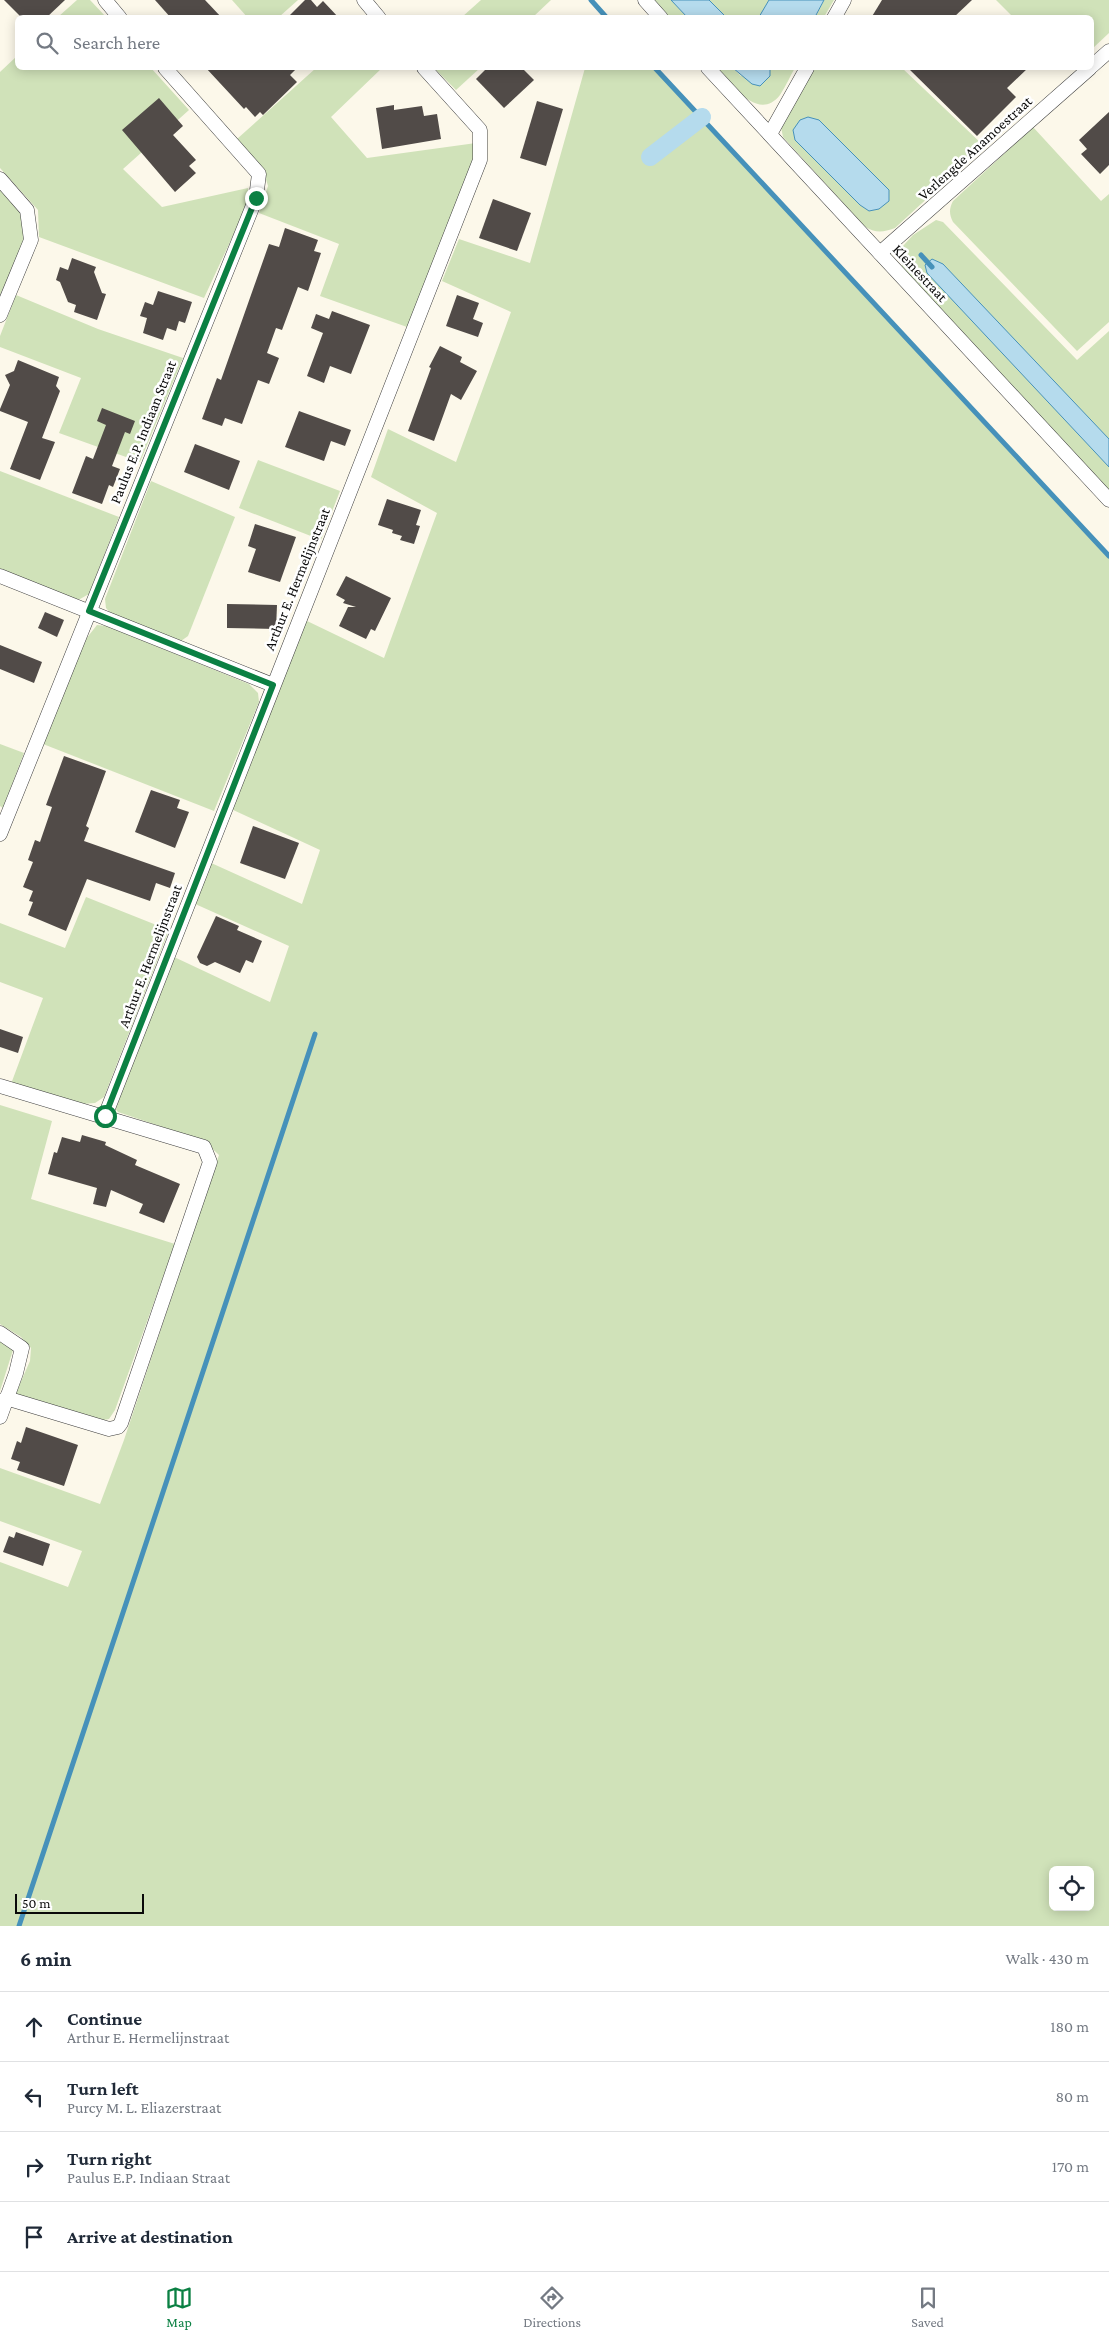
<!DOCTYPE html>
<meta charset="utf-8">
<style>
:root{--surface:#fff;--page:#f6f6f7;--text:#1f2937;--muted:#747a83;--line:#e0e1e3;--accent:#0b8043}
body{margin:0;font-family:"Crimson Pro",serif;background:var(--page);color:var(--text)}
.controls{position:absolute;right:15px;bottom:15px;display:grid;overflow:hidden;border-radius:8px;box-shadow:0 2px 12px #0003}
.controls button{width:45px;height:45px;display:grid;place-items:center;padding:0;border:0;border-bottom:1px solid var(--line);background:var(--surface);color:var(--text);font:25px sans-serif}
.scale{position:absolute;left:15px;bottom:12px;width:129px;box-sizing:border-box;padding-left:5px;border:2px solid #0a0a0a;border-top:0;font-size:14px;line-height:18px;white-space:nowrap;color:#0a0a0a;-webkit-text-stroke:4px #fff;paint-order:stroke}
.stop{position:absolute;width:15px;height:15px;margin:-11px;border:4px solid #0b8043;border-radius:50%;background:#fff}
.stop.end{background:#0b8043;border-color:#fff;box-shadow:0 1px 5px #0008}
.list{margin:0;padding:0;list-style:none}
h2{display:flex;justify-content:space-between;align-items:center;height:65px;margin:0;padding:0 20px;font-size:21px}
h2 small{font-size:16px;font-weight:400;color:var(--muted)}
.list li{display:grid;grid-template-columns:32px 1fr auto;gap:15px;align-items:center;box-sizing:border-box;height:70px;padding:0 20px;border-top:1px solid var(--line)}
.list b{display:block;font-size:19px;white-space:nowrap}
.list p{margin:0;font-size:16px;white-space:nowrap;color:var(--muted)}
.list em{font-size:16px;font-style:normal;color:var(--muted)}
.icon{flex:none;width:28px;height:28px;fill:none;stroke:currentColor;stroke-width:2;stroke-linecap:round;stroke-linejoin:round}
.map{position:relative;flex:none;width:1109px;height:1926px;overflow:hidden}
.search{position:absolute;background:var(--surface);box-shadow:0 2px 12px #0003;left:15px;right:15px;top:15px;height:55px;display:flex;align-items:center;gap:12px;box-sizing:border-box;padding:0 18px;border-radius:8px;color:var(--muted);font-size:19px}
.sheet{height:345px;background:var(--surface)}
nav{display:flex;justify-content:space-around;align-items:center;box-sizing:border-box;height:70px;border-top:1px solid var(--line);background:var(--surface);font-size:14px;color:var(--muted)}
nav a{display:grid;justify-items:center;gap:2px}
nav .on{color:var(--accent)}
.map>svg:first-child{display:block}
.green{fill:#d0e2b9;fill-rule:evenodd}
.water{fill:#b5dbed;stroke:#4691ba}
.lines{fill:none;stroke-linecap:round;stroke-linejoin:round}
.stream{stroke:#4691ba;stroke-width:5}
.canal{stroke:#b5dbed;stroke-width:18}
.building{fill:#514b48}
.minor-casing{stroke:#3d3d3d;stroke-width:15}
.minor{stroke:#fff;stroke-width:14}
.route{stroke:#0b8043;stroke-width:6}
.labels{text-anchor:middle;dominant-baseline:central;stroke-width:5;stroke-linejoin:round;paint-order:stroke}
.street-label{font-size:15px;fill:#0a0a0a;stroke:#fff}
</style>
<div class="map">
<svg width="1109" height="1926" viewBox="0 0 1109 1926">
<rect width="100%" height="100%" fill="#fcf8ea"/>
<g class="green">
<polygon points="77,0 90,0 106,17 58,17"/>
<polygon points="232,0 298,0 279,17 248,18"/>
<polygon points="481,0 551,0 533,17 462,17"/>
<polygon points="653,0 671,0 687,17 669,17"/>
<polygon points="709,0 769,0 759,18 726,17"/>
<polygon points="824,0 834,0 824,17 815,18"/>
<polygon points="996,0 1109,0 1109,33 1092,49 1092,18 1013,17"/>
<polygon points="17,56 18,68 151,68 189,110 123,169 162,207 248,188 249,201 204,298 39,237 38,210 0,168 0,72"/>
<polygon points="316,68 382,68 331,117 367,158 476,143 474,160 407,327 320,296 339,244 259,213 268,186 263,169 237,139"/>
<polygon points="434,68 480,68 456,90"/>
<path d="M585 68H655L1109 556V1926H0V1562L68 1587 82 1551 0 1521V1468L100 1504 124 1440 219 1155 204 1141 118 1112 114 1107 172 956 270 1002 289 946 193 903 209 862 302 904 320 850 231 809 305 620 384 658 437 513 371 477 388 429 456 462 511 312 442 281 459 239 530 263ZM1053 1870H1090V1907H1053Z"/>
<path d="M716 68H733L741 76H770V68H795C790 76 786 86 780 95 758 123 731 83 716 68Z"/>
<path d="M812 68H902L984 146 895 228C882 233 875 233 864 226L783 137 781 127ZM793 130 879 209 869 210 860 205 795 140Z"/>
<path d="M1033 127 1101 201 1109 194V322L1077 351 953 222C949 214 949 209 953 201Z"/>
<path d="M0 188C7 196 21 207 24 218 30 243 10 273 0 295Z"/>
<polygon points="936,220 943,222 1077,360 1109,331 1109,495 908,276 902,267 903,246 913,235"/>
<polygon points="16,295 98,329 183,358 140,462 59,433 81,378 0,347 0,336"/>
<polygon points="258,460 340,491 321,540 239,508"/>
<polygon points="0,471 119,517 89,594 80,599 68,599 0,571"/>
<polygon points="151,481 235,517 188,636 181,641 113,616 106,608 105,599"/>
<polygon points="97,625 107,626 249,684 258,693 259,702 214,811 43,744 86,639"/>
<polygon points="0,744 24,753 3,808 0,806"/>
<polygon points="86,897 169,930 104,1097 95,1103 82,1104 11,1084 43,998 0,982 0,923 65,948"/>
<polygon points="0,1105 52,1121 31,1199 175,1244 115,1410 109,1419 98,1421 15,1395 30,1361 31,1348 21,1337 0,1324"/>
<polygon points="0,1339 13,1350 0,1391"/>
</g>
<g class="water">
<polygon points="671,0 709,0 726,17 687,17"/>
<polygon points="769,0 824,0 815,17 759,17"/>
<polygon points="733,68 770,68 770,76 760,86 752,84"/>
<polygon points="808,117 819,120 889,190 889,201 879,209 869,211 860,205 795,140 793,130 800,120"/>
<polygon points="932,259 943,264 1109,439 1109,467 927,273 925,265"/>
</g>
<g class="lines">
<g class="stream">
<polyline points="591,0 607,18"/>
<polyline points="655,68 1109,556"/>
<polyline points="921,255 932,267"/>
<polyline points="19,1926 315,1034"/>
</g>
<polyline class="canal" points="650,157 702,117"/>
</g>
<g class="building">
<polygon points="4,0 65,0 46,18 22,18"/>
<polygon points="155,0 205,0 222,18 171,18"/>
<polygon points="305,0 311,0 317,7 323,1 339,18 287,18"/>
<polygon points="882,0 972,0 953,18 871,18"/>
<polygon points="206,68 297,68 290,75 297,82 263,115 260,112 255,117 246,107 244,109"/>
<polygon points="487,68 522,68 534,80 504,108 476,79"/>
<polygon points="908,68 1028,68 1007,88 1016,97 977,136"/>
<polygon points="159,98 183,126 173,135 196,160 189,166 196,173 175,192 122,130"/>
<polygon points="537,101 563,109 546,166 520,158"/>
<polygon points="394,105 394,110 422,106 424,116 437,114 441,139 382,149 376,108"/>
<polygon points="1109,112 1109,165 1100,174 1081,154 1087,149 1079,140"/>
<polygon points="493,199 531,213 517,251 479,238"/>
<polygon points="285,228 318,240 314,251 321,253 308,291 298,287 282,330 276,328 267,353 279,358 269,384 258,380 242,424 225,418 222,426 202,419 217,378 221,380 269,244 279,247"/>
<polygon points="72,258 96,267 94,272 102,293 106,294 97,320 74,312 76,305 68,302 60,282 56,280 60,267 68,270"/>
<polygon points="158,291 192,302 185,323 179,321 176,331 167,328 163,340 143,333 147,318 140,316 145,302 153,305"/>
<polygon points="457,295 479,303 473,319 483,323 478,337 446,326"/>
<polygon points="332,311 370,325 351,374 330,366 324,383 307,376 323,333 311,328 316,314 329,319"/>
<polygon points="440,346 462,357 460,362 477,371 461,400 451,394 434,441 408,431 431,368 429,367"/>
<polygon points="18,360 59,377 56,386 60,391 42,438 55,442 40,480 10,469 28,422 0,411 0,409 10,385 5,375 14,371"/>
<polygon points="102,408 135,421 130,434 125,432 112,466 120,469 113,487 109,485 102,504 72,493 86,456 93,459 106,425 97,421"/>
<polygon points="299,411 351,430 345,446 331,441 324,461 285,447"/>
<polygon points="195,444 240,461 229,490 184,472"/>
<polygon points="387,499 421,510 416,525 420,526 414,544 400,540 402,536 392,533 393,530 378,525"/>
<polygon points="255,524 296,537 280,582 248,572 256,549 248,546"/>
<polygon points="346,576 391,598 375,631 371,629 366,639 339,626 348,607 356,607 343,603 345,600 336,595"/>
<polygon points="227,604 277,605 276,629 227,628"/>
<polygon points="45,612 64,620 57,637 38,628"/>
<polygon points="0,645 42,662 34,683 0,669"/>
<polygon points="64,756 106,771 86,826 89,828 84,841 175,873 170,888 156,883 150,901 87,879 66,931 28,915 33,902 29,901 33,891 23,887 33,862 28,860 35,840 40,842 52,807 46,805"/>
<polygon points="151,790 180,800 177,808 189,812 175,848 135,832"/>
<polygon points="253,826 299,843 285,879 240,863"/>
<polygon points="216,916 239,926 237,930 262,941 253,963 246,960 240,973 215,962 207,966 200,963 197,957"/>
<polygon points="0,1029 23,1037 18,1053 0,1047"/>
<polygon points="82,1135 106,1142 105,1145 137,1160 135,1165 180,1184 164,1223 139,1213 143,1204 111,1190 106,1207 93,1204 97,1188 48,1174 54,1152 57,1153 62,1137 80,1142"/>
<polygon points="26,1427 78,1445 64,1486 17,1470 20,1462 11,1459 17,1441 21,1443"/>
<polygon points="16,1532 50,1544 43,1566 3,1552 9,1536 14,1538"/>
</g>
<g class="lines">
<defs>
<g id="minor">
<polyline points="105,0 120,18"/>
<polyline points="364,0 379,18"/>
<polyline points="645,0 661,18"/>
<polyline points="834,18 844,0"/>
<polyline points="1092,66 1109,51"/>
<polyline points="708,68 1109,500"/>
<polyline points="770,134 807,68"/>
<polyline points="0,179 27,210 31,240 0,315"/>
<polyline points="880,253 1090,68"/>
<polyline points="0,576 273,685"/>
<polyline points="0,834 256,198 259,174 165,68"/>
<polyline points="0,1086 204,1147 210,1162 121,1423 118,1427 109,1429 6,1398"/>
<polyline points="105,1116 480,160 480,130 424,68"/>
<polyline points="0,1333 22,1348 16,1373 0,1417"/>
</g>
</defs>
<use href="#minor" class="minor-casing"/>
<use href="#minor" class="minor"/>
</g>
<g class="lines">
<polyline class="route" points="105,1116 273,685 89,611 256,198"/>
</g>
<g class="labels">
<g class="street-label">
<text transform="translate(975 148) rotate(-42)">Verlengde Anamoestraat</text>
<text transform="translate(920 273) rotate(47)">Kleinestraat</text>
<text transform="translate(143 432) rotate(-68)">Paulus E.P. Indiaan Straat</text>
<text transform="translate(297 579) rotate(-68)">Arthur E. Hermelijnstraat</text>
<text transform="translate(150 956) rotate(-69)">Arthur E. Hermelijnstraat</text>
</g>
</g>
</svg>
<div class="controls">
<button><svg class="icon" aria-label="locate" viewBox="0 0 24 24"><circle cx="12" cy="12" r="6"/><path d="M12 2v4M12 18v4M2 12h4M18 12h4"/></svg></button>
</div>
<div class="scale">50 m</div>
<div class="stop" style="left:105px;top:1116px"></div>
<div class="stop end" style="left:256px;top:198px"></div>
<div class="search"><svg class="icon" aria-label="search" viewBox="0 0 24 24"><circle cx="10" cy="10" r="6"/><path d="M15 15l6 6"/></svg>Search here</div>
</div>
<section class="sheet">
<h2>6 min<small>Walk · 430 m</small></h2>
<ul class="list">
<li><svg class="icon" aria-label="ahead" viewBox="0 0 24 24"><path d="M12 20V5M6 11l6-6 6 6"/></svg><div><b>Continue</b><p>Arthur E. Hermelijnstraat</p></div><em>180 m</em></li>
<li><svg class="icon" aria-label="left" viewBox="0 0 24 24"><path d="M17 20v-9H6M10 6l-5 5 5 5"/></svg><div><b>Turn left</b><p>Purcy M. L. Eliazerstraat</p></div><em>80 m</em></li>
<li><svg class="icon" aria-label="right" viewBox="0 0 24 24"><path d="M7 20v-9h11M14 6l5 5-5 5"/></svg><div><b>Turn right</b><p>Paulus E.P. Indiaan Straat</p></div><em>170 m</em></li>
<li><svg class="icon" aria-label="arrive" viewBox="0 0 24 24"><path d="M6 21V4h12l-3 4 3 4H6"/></svg><div><b>Arrive at destination</b></div></li>
</ul>
</section>
<nav>
<a class="on"><svg class="icon" aria-label="map" viewBox="0 0 24 24"><path d="M3 6l6-2 6 2 6-2v14l-6 2-6-2-6 2zM9 4v14M15 6v14"/></svg>Map</a>
<a><svg class="icon" aria-label="directions" viewBox="0 0 24 24"><path d="M12 3l9 9-9 9-9-9zM9 14v-3h6M13 9l2 2-2 2"/></svg>Directions</a>
<a><svg class="icon" aria-label="saved" viewBox="0 0 24 24"><path d="M7 4h10v16l-5-4-5 4z"/></svg>Saved</a>
</nav>
